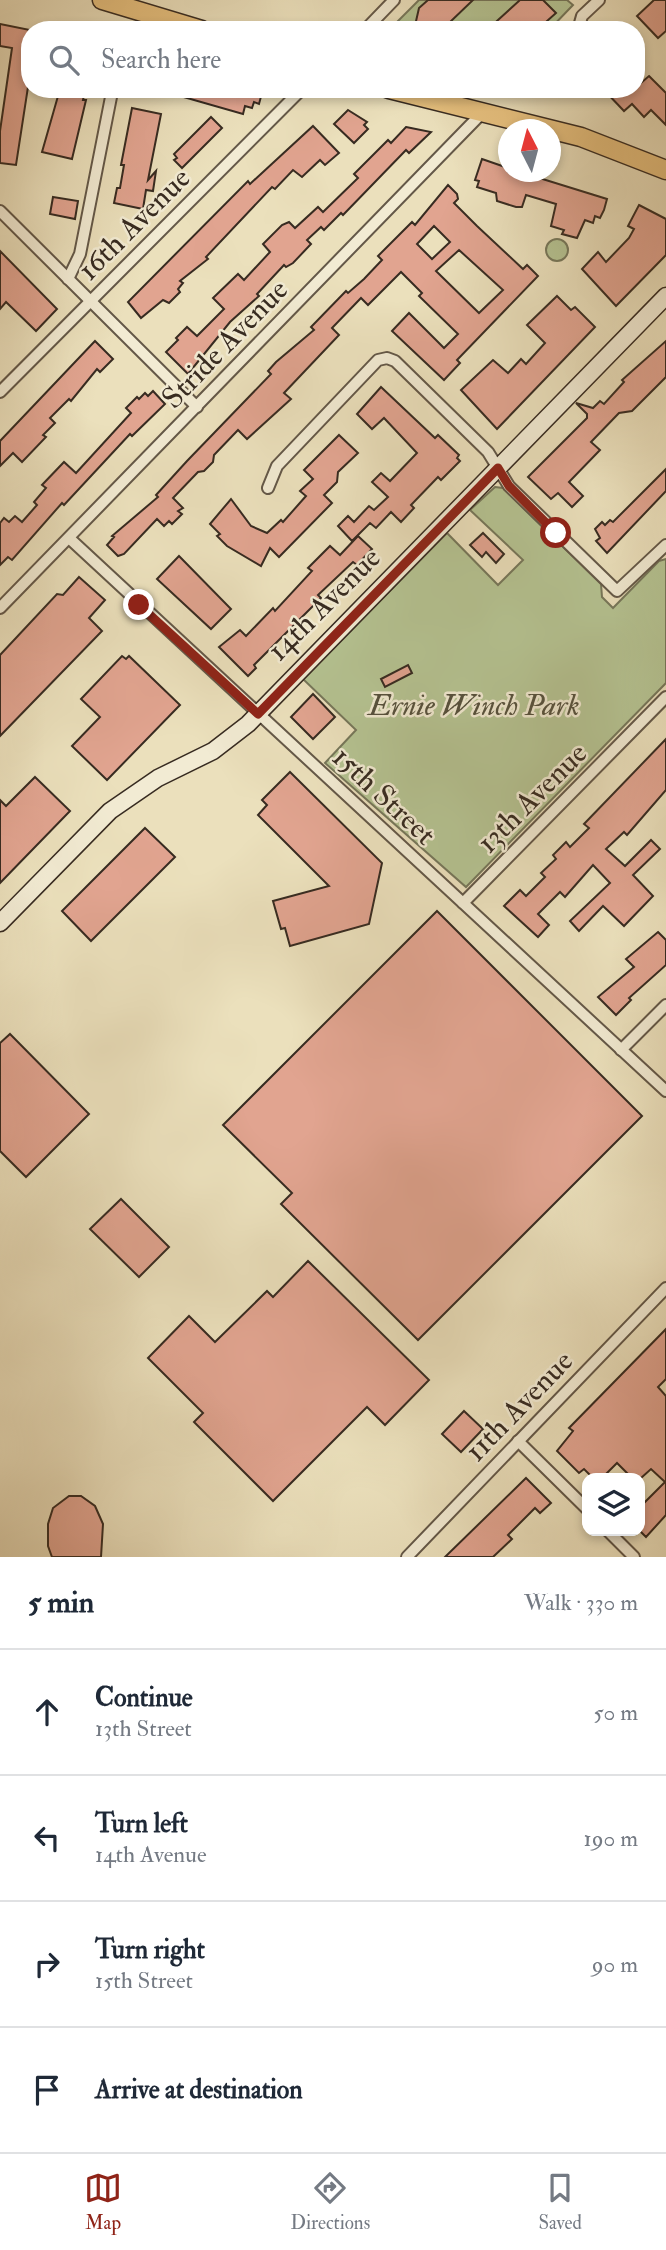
<!DOCTYPE html>
<meta charset="utf-8">
<style>
:root{--surface:#fff;--page:#f6f6f7;--text:#1f2937;--muted:#747a83;--line:#e0e1e3;--accent:#8f2418}
body{margin:0;font-family:"IM FELL Double Pica",serif;background:var(--page);color:var(--text)}
.controls{position:absolute;right:21px;bottom:21px;display:grid;overflow:hidden;border-radius:14px;box-shadow:0 4px 10px #0003}
.controls button{width:63px;height:63px;display:grid;place-items:center;padding:0;border:0;border-bottom:2px solid var(--line);background:var(--surface);color:var(--text);font:35px sans-serif}
.compass{position:absolute;left:498px;top:119px;width:63px;height:63px;border-radius:50%;background:var(--surface);box-shadow:0 4px 10px #0003;rotate:354deg}
.stop{position:absolute;width:21px;height:21px;margin:-16px;border:5px solid #8f2418;border-radius:50%;background:#fff}
.stop.end{background:#8f2418;border-color:#fff;box-shadow:0 2px 7px #0008}
.list{margin:0;padding:0;list-style:none}
h2{display:flex;justify-content:space-between;align-items:center;height:91px;margin:0;padding:0 28px;font-size:30px}
h2 small{font-size:23px;font-weight:400;color:var(--muted)}
.list li{display:grid;grid-template-columns:46px 1fr auto;gap:21px;align-items:center;box-sizing:border-box;height:126px;padding:0 28px;border-top:2px solid var(--line)}
.list b{display:block;font-size:26px;white-space:nowrap}
.list p{margin:0;font-size:23px;white-space:nowrap;color:var(--muted)}
.list em{font-size:23px;font-style:normal;color:var(--muted)}
.icon{flex:none;width:38px;height:38px;fill:none;stroke:currentColor;stroke-width:2;stroke-linecap:round;stroke-linejoin:round}
.map{position:relative;flex:none;width:666px;height:1557px;overflow:hidden}
.search{position:absolute;background:var(--surface);box-shadow:0 4px 10px #0003;left:21px;right:21px;top:21px;height:77px;display:flex;align-items:center;gap:18px;box-sizing:border-box;padding:0 24px;border-radius:28px;color:var(--muted);font-size:26px}
.sheet{height:595px;background:var(--surface)}
nav{display:flex;justify-content:space-around;align-items:center;box-sizing:border-box;height:98px;border-top:2px solid var(--line);background:var(--surface);font-size:19px;color:var(--muted)}
nav a{display:grid;justify-items:center;gap:4px}
nav .on{color:var(--accent)}
.map>svg:first-child{display:block}
.green{fill:#b5c392;stroke:#76775a;stroke-width:2}
.building{fill:#e1a490;stroke:#372b21;stroke-width:2;fill-rule:evenodd}
.lines{fill:none;stroke-linecap:round;stroke-linejoin:round}
.street-casing{stroke:#645848;stroke-width:14}
.secondary-casing{stroke:#372b21;stroke-width:19}
.primary-casing{stroke:#372b21;stroke-width:21}
.street{stroke:#f2ebd3;stroke-width:10}
.secondary{stroke:#f2ebd3;stroke-width:16}
.primary{stroke:#e6c07e;stroke-width:18}
.route{stroke:#8f2418;stroke-width:9}
.labels{text-anchor:middle;dominant-baseline:central;stroke-width:5;stroke-linejoin:round;paint-order:stroke}
.street-label{font-size:30px;fill:#372b21;stroke:#f2ebd3}
.park-label{font-size:30px;font-style:italic;fill:#56513d;stroke:#f2ebd3}
</style>
<div class="map">
<svg width="666" height="1557" viewBox="0 0 666 1557">
<rect width="100%" height="100%" fill="#ebe0bc"/>
<filter id="stains"><feTurbulence type="fractalNoise" baseFrequency=".00286" numOctaves="4"/><feColorMatrix values="0 0 0 0 .2 0 0 0 0 .09 0 0 0 0 .02 0 0 0 .5 -.17"/></filter>
<radialGradient id="worn" r=".72"><stop offset=".6" stop-color="#630" stop-opacity="0"/><stop offset="1" stop-color="#630" stop-opacity=".3"/></radialGradient>
<g class="green">
<polygon points="419,0 567,0 573,5 549,30 389,30"/>
<circle cx="557" cy="250" r="11"/>
<polygon points="495,487 503,488 601,584 602,597 613,608 659,561 666,559 666,683 466,887 325,763 356,730 303,679 447,533 498,585 523,560 470,510"/>
</g>
<g class="building">
<polygon points="428,0 473,0 448,24 447,30 414,30 419,8"/>
<polygon points="520,0 543,0 556,13 537,30 487,30"/>
<polygon points="654,0 666,0 666,31 658,38 637,16"/>
<polygon points="0,24 30,30 30,74 16,165 0,163 0,131 12,48 0,46"/>
<polygon points="649,76 666,93 666,125 651,110 644,117 632,104 624,111 603,89 636,89 636,78 641,83"/>
<polygon points="60,89 85,91 83,100 86,100 72,159 42,152"/>
<polygon points="166,89 263,89 259,104 254,102 252,108 245,106 243,114 166,92"/>
<polygon points="132,108 161,114 148,180 156,171 153,191 146,190 143,209 114,203 117,188 120,188 124,165 121,165"/>
<polygon points="348,110 367,122 364,125 368,129 354,143 334,124"/>
<polygon points="211,117 222,128 182,168 174,160 177,158 174,154"/>
<polygon points="313,126 339,153 325,165 320,160 302,177 293,170 275,189 272,187 206,257 208,259 180,281 183,283 178,289 180,292 169,303 163,300 141,318 128,302 248,181 250,184"/>
<polygon points="406,127 431,132 409,153 406,150 343,215 341,213 324,230 321,227 307,240 311,244 293,263 286,267 284,265 257,294 259,296 230,322 188,374 166,352 178,340 176,338 187,327 197,336 224,309 213,298 238,274 244,280 270,252 263,244 282,225 289,222 295,228 318,207 323,212 358,178 354,174 388,140 391,143"/>
<polygon points="482,159 508,168 508,172 520,172 607,199 604,210 600,218 595,216 593,223 585,220 577,238 562,234 564,230 551,226 556,204 526,195 522,207 516,207 497,201 496,193 477,187 479,181 475,180"/>
<path d="M448 185 457 194 458 199 454 203 477 226 523 269 527 265 538 276 457 360 460 363 444 380 392 331 409 313 444 348 458 334 419 296 422 293 401 272 368 305 361 298 332 328 339 335 284 393 291 399 247 439 238 430 214 455 213 462 204 471 198 472 173 498 183 508 178 511 182 514 172 524 169 521 164 526 157 519 124 554 118 556 107 545 114 537 112 536 158 497 156 495 187 461 271 374 268 371 276 362 314 330 311 327 346 291 348 293 364 279 382 260 378 256 412 222 415 225ZM434 226 450 242 432 259 417 244ZM459 250 503 290 479 313 436 271Z"/>
<polygon points="53,197 78,201 75,219 50,214"/>
<polygon points="639,205 666,219 666,255 616,306 582,269 598,252 606,262 629,238 634,229 628,226"/>
<polygon points="0,251 57,309 36,331 6,302 0,309"/>
<polygon points="557,296 571,310 575,307 595,327 497,429 461,390 493,360 508,373 521,359 526,364 545,343 527,325"/>
<polygon points="95,341 113,359 100,372 97,369 71,401 69,399 50,418 55,423 43,435 46,437 22,462 13,453 0,466 0,441"/>
<polygon points="666,341 666,377 632,411 619,413 591,442 600,450 569,482 583,496 572,507 558,493 551,499 528,477 587,418 587,414 576,403 593,408 600,401 604,404 624,382 622,380"/>
<polygon points="381,387 435,438 438,435 459,455 457,458 460,461 441,480 438,477 411,505 414,508 401,522 391,512 376,528 370,523 352,541 338,526 348,516 354,522 369,506 374,510 388,497 372,482 381,473 390,481 417,453 384,418 372,429 357,414"/>
<polygon points="153,391 165,404 132,436 130,434 64,505 62,503 12,560 8,557 0,565 0,523 4,518 9,522 15,516 22,522 37,505 34,502 46,488 42,485 64,462 76,473 131,413 126,408 137,397 139,399 145,393 148,396"/>
<polygon points="339,435 358,453 338,472 337,482 324,495 332,503 279,557 270,548 261,566 227,546 217,536 220,534 210,524 231,499 251,526 267,533 281,520 283,522 306,496 300,491 313,479 304,470"/>
<polygon points="666,469 666,491 607,553 596,541 600,538 595,529 602,522 605,525 610,520 613,522"/>
<polygon points="483,533 504,554 496,563 486,552 482,557 470,545"/>
<polygon points="358,536 372,549 357,565 353,562 318,595 321,598 254,665 256,668 248,676 219,647 240,630 246,636 273,608 275,611 312,571 308,568 330,546 340,555"/>
<polygon points="179,556 231,609 211,629 157,579"/>
<polygon points="79,577 105,600 89,618 102,631 0,736 0,655 57,594 63,595"/>
<polygon points="122,656 126,659 129,656 180,705 107,780 72,746 100,717 81,699"/>
<polygon points="408,665 412,673 385,687 381,679"/>
<polygon points="313,694 335,717 313,739 291,717"/>
<polygon points="666,739 666,790 627,835 624,832 606,849 625,866 651,840 660,849 633,875 653,896 624,926 603,906 579,931 570,921 610,883 593,865 565,897 560,892 538,914 549,925 538,937 504,906 520,890 526,896 545,877 541,873 556,859 553,855 566,842 570,847 589,828 584,824"/>
<polygon points="290,772 382,863 369,924 290,946 285,928 281,929 273,901 329,886 258,815 267,805 262,800"/>
<polygon points="35,777 70,811 0,883 0,800 6,806"/>
<polygon points="145,828 175,857 91,941 62,911"/>
<polygon points="437,911 642,1116 418,1340 281,1204 292,1193 223,1125"/>
<polygon points="658,932 666,940 666,965 629,998 631,1000 616,1015 598,997 634,967 626,959"/>
<polygon points="10,1034 89,1114 26,1177 0,1151 0,1043"/>
<polygon points="121,1199 169,1247 139,1277 90,1229"/>
<polygon points="308,1261 429,1380 385,1425 367,1407 273,1501 194,1422 203,1413 148,1358 189,1316 215,1342 267,1291 273,1297"/>
<polygon points="666,1329 666,1379 658,1387 666,1396 666,1515 646,1537 640,1531 640,1507 665,1482 651,1469 641,1478 632,1478 617,1463 602,1478 593,1478 584,1469 579,1473 557,1451 573,1431 569,1428"/>
<polygon points="464,1411 483,1429 461,1452 442,1434"/>
<polygon points="526,1478 551,1503 540,1513 535,1508 508,1535 512,1539 493,1557 445,1557"/>
<polygon points="69,1496 81,1496 95,1506 103,1524 101,1557 52,1557 48,1546 48,1524 53,1508"/>
</g>
<g class="lines">
<defs>
<g id="street">
<polyline points="365,30 394,0"/>
<polyline points="578,30 582,16 599,0"/>
<polyline points="0,211 197,407"/>
<polyline points="68,279 80,254 112,92"/>
<polyline points="0,392 302,89"/>
<polyline points="268,488 277,466 378,360 387,358 395,361 488,452 509,486 617,591 666,545"/>
<polyline points="69,538 666,1091"/>
<polyline points="0,608 483,112"/>
<polyline points="463,903 666,697"/>
<polyline points="621,1050 666,1005"/>
<polyline points="518,1441 587,1509"/>
<polyline points="608,1531 634,1557"/>
<polyline points="407,1557 666,1288"/>
</g>
<polyline id="secondary" points="0,923 110,811 158,778 213,751 248,724 666,296"/>
<g id="primary">
<polyline points="102,0 202,30"/>
<polyline points="389,89 581,137 666,170"/>
</g>
</defs>
<use href="#street" class="street-casing"/>
<use href="#secondary" class="secondary-casing"/>
<use href="#primary" class="primary-casing"/>
<use href="#street" class="street"/>
<use href="#secondary" class="secondary"/>
<use href="#primary" class="primary"/>
</g>
<g class="lines">
<polyline class="route" points="139,605 258,714 498,468 509,486 556,533"/>
</g>
<g class="labels">
<g class="street-label">
<text transform="translate(134 224) rotate(-45)">16th Avenue</text>
<text transform="translate(225 344) rotate(-46)">Stride Avenue</text>
<text transform="translate(324 604) rotate(-45)">14th Avenue</text>
<text transform="translate(384 796) rotate(43)">15th Street</text>
<text transform="translate(532 798) rotate(-45)">13th Avenue</text>
<text transform="translate(519 1406) rotate(-46)">11th Avenue</text>
</g>
<g class="park-label">
<text x="474" y="705">Ernie Winch Park</text>
</g>
</g>
<rect width="100%" height="100%" filter="url(#stains)"/>
<rect width="100%" height="100%" fill="url(#worn)"/>
</svg>
<div class="controls">
<button><svg class="icon" aria-label="layers" viewBox="0 0 24 24"><path d="M12 4l9 5-9 5-9-5zM3 14l9 5 9-5"/></svg></button>
</div>
<svg class="compass" viewBox="-18 -18 36 36"><path d="M0-13l5 13h-10z" fill="#e53935"/><path d="M0 13l5-13h-10z" fill="#747a83"/></svg>
<div class="stop" style="left:556px;top:533px"></div>
<div class="stop end" style="left:139px;top:605px"></div>
<div class="search"><svg class="icon" aria-label="search" viewBox="0 0 24 24"><circle cx="10" cy="10" r="6"/><path d="M15 15l6 6"/></svg>Search here</div>
</div>
<section class="sheet">
<h2>5 min<small>Walk · 330 m</small></h2>
<ul class="list">
<li><svg class="icon" aria-label="ahead" viewBox="0 0 24 24"><path d="M12 20V5M6 11l6-6 6 6"/></svg><div><b>Continue</b><p>13th Street</p></div><em>50 m</em></li>
<li><svg class="icon" aria-label="left" viewBox="0 0 24 24"><path d="M17 20v-9H6M10 6l-5 5 5 5"/></svg><div><b>Turn left</b><p>14th Avenue</p></div><em>190 m</em></li>
<li><svg class="icon" aria-label="right" viewBox="0 0 24 24"><path d="M7 20v-9h11M14 6l5 5-5 5"/></svg><div><b>Turn right</b><p>15th Street</p></div><em>90 m</em></li>
<li><svg class="icon" aria-label="arrive" viewBox="0 0 24 24"><path d="M6 21V4h12l-3 4 3 4H6"/></svg><div><b>Arrive at destination</b></div></li>
</ul>
</section>
<nav>
<a class="on"><svg class="icon" aria-label="map" viewBox="0 0 24 24"><path d="M3 6l6-2 6 2 6-2v14l-6 2-6-2-6 2zM9 4v14M15 6v14"/></svg>Map</a>
<a><svg class="icon" aria-label="directions" viewBox="0 0 24 24"><path d="M12 3l9 9-9 9-9-9zM9 14v-3h6M13 9l2 2-2 2"/></svg>Directions</a>
<a><svg class="icon" aria-label="saved" viewBox="0 0 24 24"><path d="M7 4h10v16l-5-4-5 4z"/></svg>Saved</a>
</nav>
